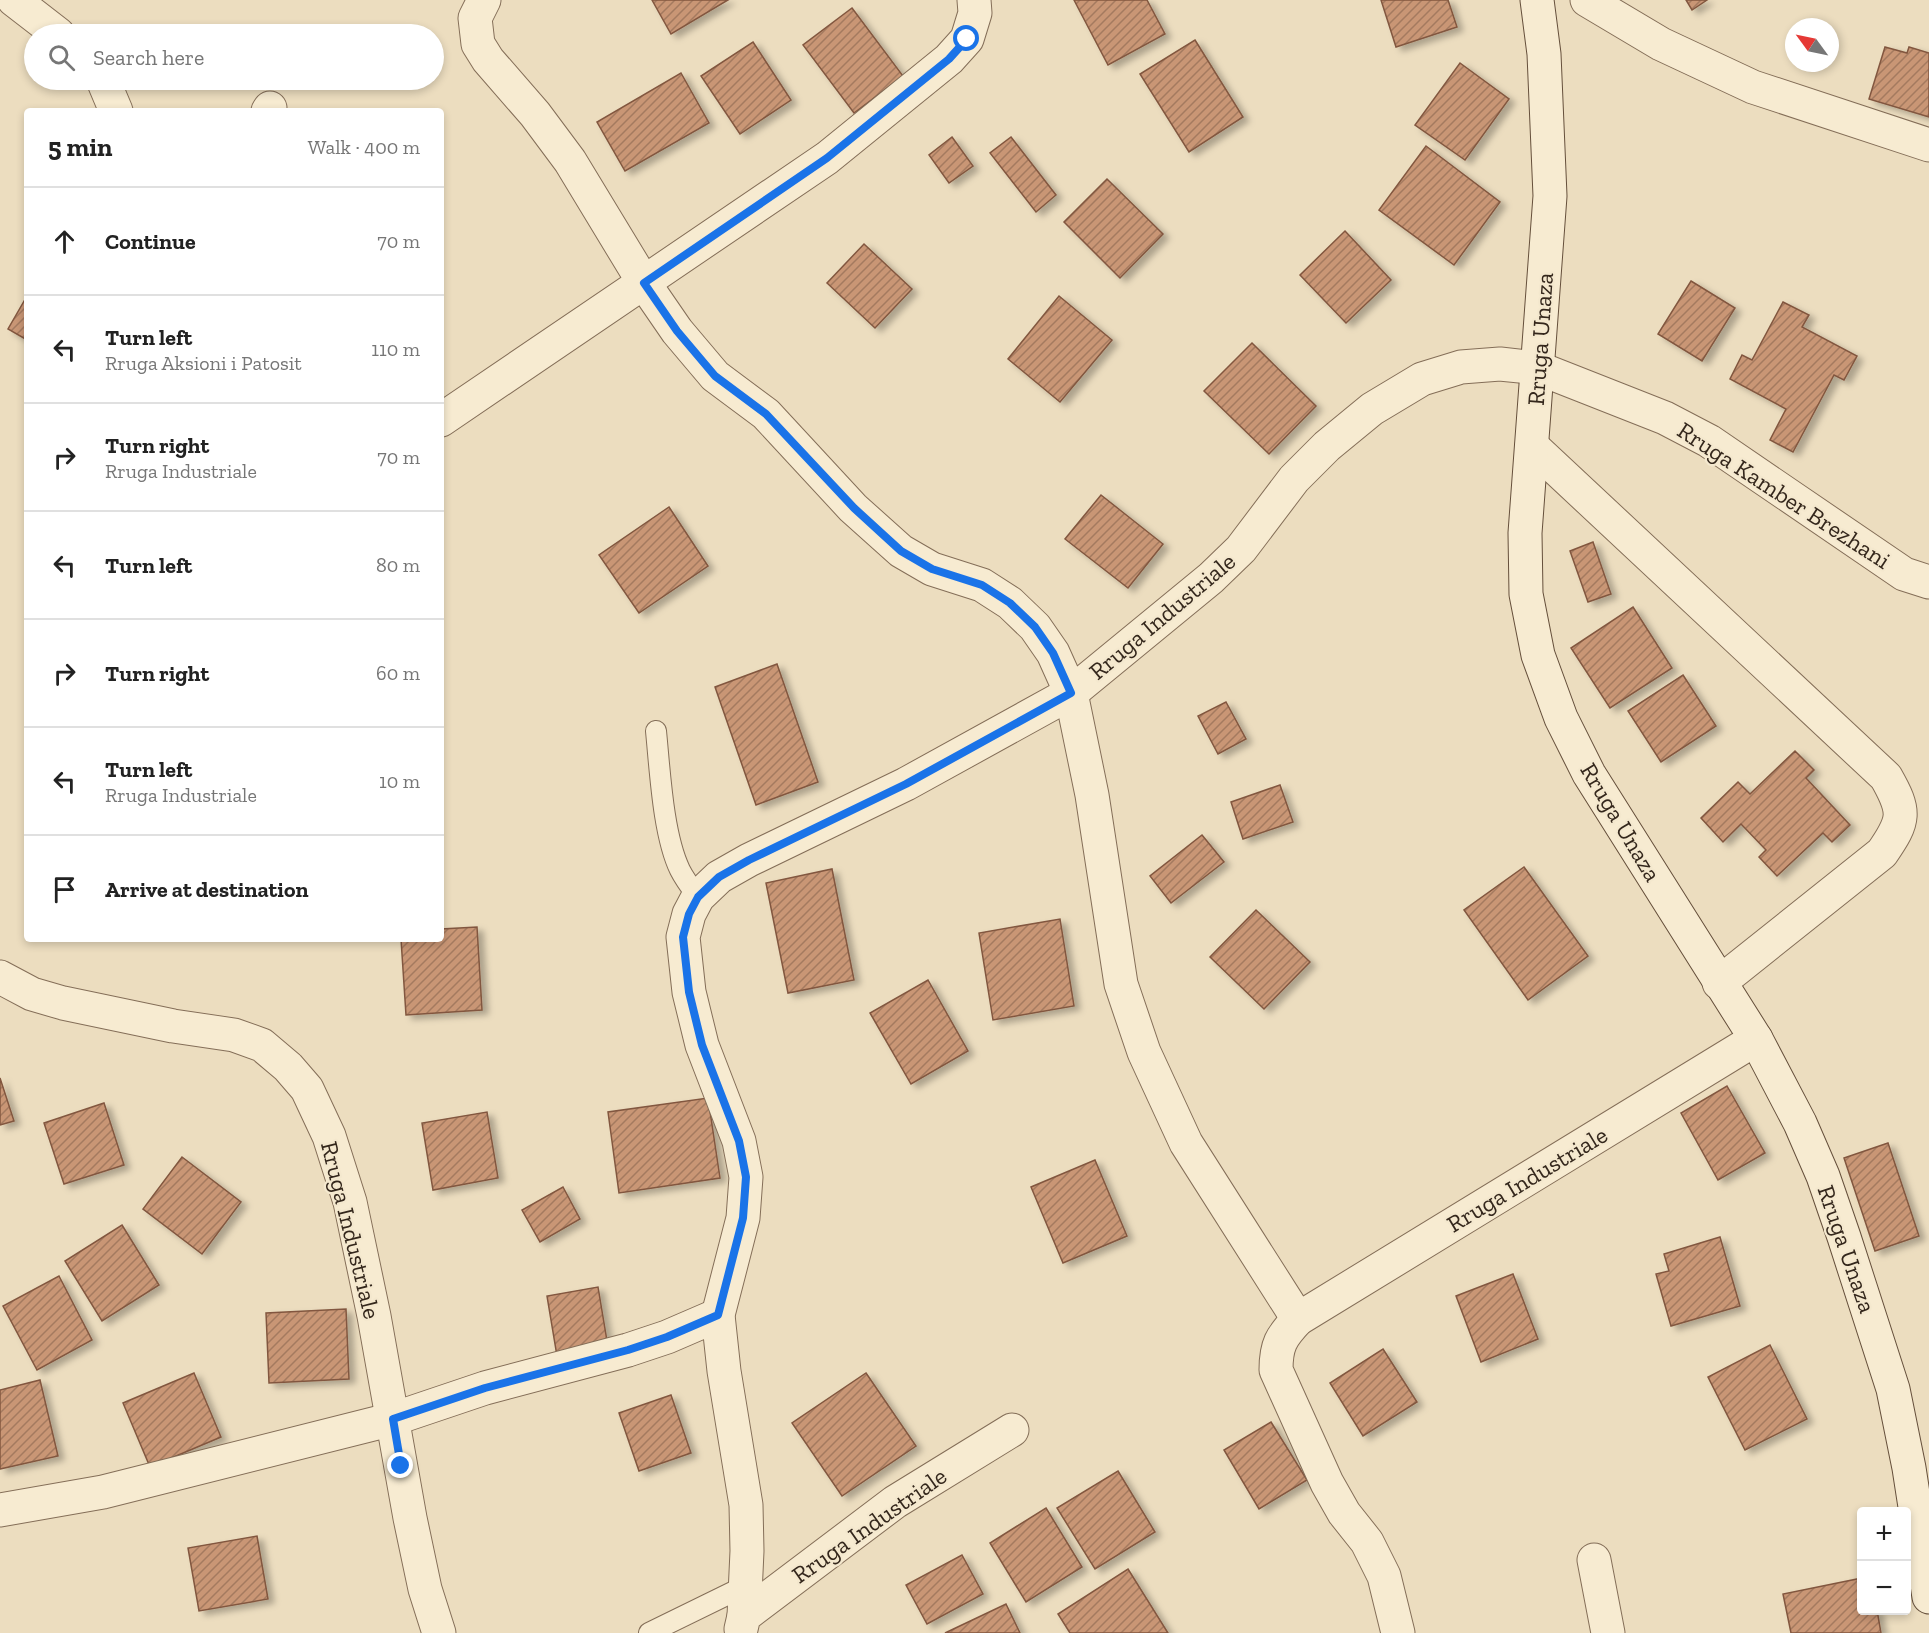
<!DOCTYPE html>
<meta charset="utf-8">
<style>
:root{--surface:#fff;--page:#f6f6f6;--text:#222;--muted:#767676;--line:#e0e0e0}
body{margin:0;font-family:"Zilla Slab",serif;background:var(--page);color:var(--text)}
.controls{position:absolute;right:18px;bottom:18px;display:grid;overflow:hidden;border-radius:6px;box-shadow:0 3px 9px #0003}
.controls button{width:54px;height:54px;display:grid;place-items:center;padding:0;border:0;border-bottom:2px solid var(--line);background:var(--surface);color:var(--text);font:30px sans-serif}
.compass{position:absolute;left:1785px;top:18px;width:54px;height:54px;border-radius:50%;background:var(--surface);box-shadow:0 3px 9px #0003;rotate:303deg}
.stop{position:absolute;width:18px;height:18px;margin:-14px;border:4px solid #1a73e8;border-radius:50%;background:#fff}
.stop.end{background:#1a73e8;border-color:#fff;box-shadow:0 2px 6px #0008}
.list{margin:0;padding:0;list-style:none}
h2{display:flex;justify-content:space-between;align-items:center;height:78px;margin:0;padding:0 24px;font-size:26px}
h2 small{font-size:20px;font-weight:400;color:var(--muted)}
.list li{display:grid;grid-template-columns:39px 1fr auto;gap:18px;align-items:center;box-sizing:border-box;height:108px;padding:0 24px;border-top:2px solid var(--line)}
.list b{display:block;font-size:22px;white-space:nowrap}
.list p{margin:0;font-size:20px;white-space:nowrap;color:var(--muted)}
.list em{font-size:20px;font-style:normal;color:var(--muted)}
.icon{flex:none;width:33px;height:33px;fill:none;stroke:currentColor;stroke-width:2;stroke-linecap:round;stroke-linejoin:round}
.map{position:relative;flex:none;width:1929px;height:1633px;overflow:hidden}
.search{position:absolute;background:var(--surface);box-shadow:0 3px 9px #0003;left:24px;top:24px;width:420px;height:66px;display:flex;align-items:center;gap:15px;box-sizing:border-box;padding:0 21px;border-radius:33px;color:var(--muted);font-size:22px}
.panel{position:absolute;background:var(--surface);box-shadow:0 3px 9px #0003;left:24px;top:108px;width:420px;height:834px;border-radius:6px}
.map>svg:first-child{display:block}
.building{fill:url(#building-hatch);stroke:#82573f;stroke-width:1.5;filter:url(#shadow)}
.lines{fill:none;stroke-linecap:round;stroke-linejoin:round}
.service-casing{stroke:#846e58;stroke-width:22}
.minor-casing{stroke:#846e58;stroke-width:35}
.secondary-casing{stroke:#654f3b;stroke-width:35}
.service{stroke:#f7ebd1;stroke-width:20}
.minor{stroke:#f7ebd1;stroke-width:33}
.secondary{stroke:#f7ebd1;stroke-width:33}
.route{stroke:#1a73e8;stroke-width:8}
.labels{text-anchor:middle;dominant-baseline:central;stroke-width:4.5;stroke-linejoin:round;paint-order:stroke}
.street-label{font-size:24px;fill:#34271c;stroke:#f4e8ce}
</style>
<div class="map">
<svg width="1929" height="1633" viewBox="0 0 1929 1633">
<defs>
<pattern id="building-hatch" width="6" height="6" patternUnits="userSpaceOnUse" patternTransform="scale(1.5)"><rect width="6" height="6" fill="#c99675"/><path d="M-1 1l2-2M0 6l6-6M5 7l2-2" fill="none" stroke="#a47a5f"/></pattern>
<filter id="shadow"><feDropShadow dx="6" dy="4" stdDeviation="3" flood-color="#0004"/></filter>
</defs>
<rect width="100%" height="100%" fill="#ecddbf"/>
<g class="building">
<polygon points="652,0 728,0 671,34"/>
<polygon points="1074,0 1147,0 1165,34 1108,65"/>
<polygon points="1381,0 1448,0 1457,27 1396,47"/>
<polygon points="1686,0 1707,0 1692,10"/>
<polygon points="852,8 903,76 854,113 803,45"/>
<polygon points="1195,40 1243,117 1189,152 1140,74"/>
<polygon points="753,42 791,100 740,134 701,76"/>
<polygon points="1885,47 1907,53 1909,47 1929,53 1929,117 1869,99"/>
<polygon points="1460,63 1509,99 1465,160 1415,125"/>
<polygon points="681,73 709,123 625,171 597,122"/>
<polygon points="952,137 973,166 949,183 929,155"/>
<polygon points="1011,137 1056,195 1036,212 990,153"/>
<polygon points="1426,146 1500,202 1454,265 1379,210"/>
<polygon points="1107,179 1163,234 1120,278 1064,222"/>
<polygon points="1345,231 1391,280 1346,323 1300,275"/>
<polygon points="864,244 912,289 875,328 827,283"/>
<polygon points="1691,281 1735,308 1702,361 1658,334"/>
<polygon points="27,296 27,340 8,329"/>
<polygon points="1059,296 1112,340 1060,402 1008,359"/>
<polygon points="1783,302 1809,315 1802,327 1857,356 1844,380 1834,375 1793,452 1770,440 1786,409 1730,379 1742,355 1752,360"/>
<polygon points="1252,343 1316,406 1269,454 1204,391"/>
<polygon points="1101,495 1163,544 1128,588 1065,539"/>
<polygon points="669,507 708,566 639,613 599,555"/>
<polygon points="1593,542 1611,594 1588,602 1570,551"/>
<polygon points="1633,607 1672,668 1610,708 1571,648"/>
<polygon points="777,664 818,782 756,805 715,687"/>
<polygon points="1683,675 1716,726 1661,762 1628,711"/>
<polygon points="1226,702 1246,739 1218,754 1198,716"/>
<polygon points="1795,751 1814,770 1806,778 1850,825 1832,842 1823,833 1777,876 1759,857 1766,850 1741,824 1723,842 1701,818 1738,782 1750,794"/>
<polygon points="1280,785 1293,822 1243,839 1231,802"/>
<polygon points="1202,835 1224,862 1171,903 1150,876"/>
<polygon points="1524,867 1588,956 1528,1000 1464,910"/>
<polygon points="832,869 854,980 788,993 766,883"/>
<polygon points="1256,910 1310,962 1264,1009 1210,957"/>
<polygon points="1060,919 1074,1006 993,1020 979,933"/>
<polygon points="477,927 482,1010 406,1015 401,939 441,939 441,929"/>
<polygon points="928,980 968,1051 911,1084 870,1013"/>
<polygon points="0,1078 14,1121 0,1125"/>
<polygon points="1727,1086 1765,1153 1718,1180 1681,1113"/>
<polygon points="708,1098 720,1178 619,1193 608,1112"/>
<polygon points="104,1103 124,1165 64,1184 44,1123"/>
<polygon points="487,1112 498,1178 433,1190 422,1123"/>
<polygon points="1888,1143 1919,1236 1875,1251 1844,1158"/>
<polygon points="182,1157 241,1202 202,1254 143,1209"/>
<polygon points="1095,1160 1127,1236 1063,1263 1031,1187"/>
<polygon points="563,1187 580,1219 540,1242 522,1210"/>
<polygon points="122,1225 159,1285 102,1321 65,1261"/>
<polygon points="1720,1237 1740,1306 1671,1326 1656,1274 1669,1271 1664,1254"/>
<polygon points="1513,1274 1538,1339 1481,1362 1456,1296"/>
<polygon points="59,1276 92,1340 37,1370 3,1306"/>
<polygon points="598,1287 608,1347 557,1356 547,1296"/>
<polygon points="346,1309 349,1379 269,1383 266,1313"/>
<polygon points="1770,1345 1807,1419 1745,1450 1708,1377"/>
<polygon points="1383,1349 1417,1402 1363,1436 1330,1383"/>
<polygon points="194,1373 221,1437 150,1467 123,1403"/>
<polygon points="866,1373 916,1446 842,1496 792,1423"/>
<polygon points="40,1380 58,1456 0,1469 0,1390"/>
<polygon points="671,1395 691,1453 639,1471 619,1413"/>
<polygon points="1271,1422 1307,1480 1259,1509 1224,1450"/>
<polygon points="1118,1471 1155,1532 1095,1569 1057,1508"/>
<polygon points="1046,1508 1082,1567 1026,1602 990,1543"/>
<polygon points="257,1536 268,1599 199,1611 188,1548"/>
<polygon points="962,1555 983,1594 927,1624 906,1585"/>
<polygon points="1128,1569 1168,1633 1070,1633 1058,1614"/>
<polygon points="1862,1578 1862,1610 1877,1610 1881,1633 1791,1633 1783,1594"/>
<polygon points="1006,1604 1020,1633 945,1633"/>
</g>
<g class="lines">
<defs>
<g id="service">
<path d="M656 731C660 771 663 835 680 870 685 880 692 889 698 897"/>
<polyline points="649,1633 745,1586"/>
</g>
<g id="minor">
<polyline points="14,0 58,34"/>
<polyline points="484,0 475,18 478,44 488,60 535,114 570,161 644,283 677,331 715,376 766,414 853,508 901,551 932,569 982,585 1010,603 1035,627 1053,653 1071,693 1092,795 1121,984 1144,1052 1186,1143 1298,1319"/>
<polyline points="1587,0 1661,44 1753,87 1929,145"/>
<polyline points="103,80 116,111"/>
<polyline points="268,111 270,108"/>
<polyline points="441,420 827,158 949,59 967,39 975,13 974,0"/>
<path d="M1532 446 1886 777C1906 812 1905 820 1882 853L1719 983"/>
<polyline points="0,977 32,994 63,1003 173,1026 234,1035 262,1045 288,1067 307,1089 329,1136 350,1202 374,1316 410,1518 425,1589 439,1633"/>
<polyline points="0,1510 103,1492 393,1419 485,1388 628,1350 667,1337 718,1315"/>
<polyline points="1594,1560 1608,1633"/>
<polyline points="744,1616 747,1551 746,1505 724,1371 718,1315 743,1218 746,1177 739,1141 702,1045 689,992 683,937 689,914 698,897 719,877 749,860 906,784 1071,693 1211,578 1241,549 1294,479 1327,446 1372,409 1422,379 1461,367 1500,364 1538,368 1665,418 1709,441 1904,574 1929,582"/>
<polyline points="741,1629 744,1616 895,1502 1012,1430"/>
<path d="M1398 1633 1384 1576 1367 1542 1344 1513 1327 1483 1276 1370C1276 1345 1281 1337 1298 1319L1756 1039"/>
</g>
<polyline id="secondary" points="1537,0 1544,54 1550,196 1525,533 1526,594 1538,655 1561,718 1589,774 1756,1039 1800,1123 1823,1176 1844,1237 1893,1389 1909,1468 1929,1597"/>
</defs>
<use href="#service" class="service-casing"/>
<use href="#minor" class="minor-casing"/>
<use href="#secondary" class="secondary-casing"/>
<use href="#service" class="service"/>
<use href="#minor" class="minor"/>
<use href="#secondary" class="secondary"/>
</g>
<g class="lines">
<polyline class="route" points="401,1466 393,1419 485,1388 628,1350 667,1337 718,1315 743,1218 746,1177 739,1141 702,1045 689,992 683,937 689,914 698,897 719,877 749,860 906,784 1071,693 1053,653 1035,627 1010,603 982,585 932,569 901,551 854,508 766,414 715,376 677,331 644,283 827,158 949,59 967,39"/>
</g>
<g class="labels">
<g class="street-label">
<text transform="translate(1540 339) rotate(-86)">Rruga Unaza</text>
<text transform="translate(1784 495) rotate(33)">Rruga Kamber Brezhani</text>
<text transform="translate(1162 616) rotate(-40)">Rruga Industriale</text>
<text transform="translate(1621 822) rotate(59)">Rruga Unaza</text>
<text transform="translate(1527 1179) rotate(-31)">Rruga Industriale</text>
<text transform="translate(351 1230) rotate(76)">Rruga Industriale</text>
<text transform="translate(1847 1249) rotate(71)">Rruga Unaza</text>
<text transform="translate(869 1525) rotate(-35)">Rruga Industriale</text>
</g>
</g>
</svg>
<div class="controls">
<button>+</button>
<button>−</button>
</div>
<svg class="compass" viewBox="-18 -18 36 36"><path d="M0-13l5 13h-10z" fill="#e53935"/><path d="M0 13l5-13h-10z" fill="#767676"/></svg>
<div class="stop" style="left:967px;top:39px"></div>
<div class="stop end" style="left:401px;top:1466px"></div>
<div class="search"><svg class="icon" aria-label="search" viewBox="0 0 24 24"><circle cx="10" cy="10" r="6"/><path d="M15 15l6 6"/></svg>Search here</div>
<section class="panel">
<h2>5 min<small>Walk · 400 m</small></h2>
<ul class="list">
<li><svg class="icon" aria-label="ahead" viewBox="0 0 24 24"><path d="M12 20V5M6 11l6-6 6 6"/></svg><div><b>Continue</b></div><em>70 m</em></li>
<li><svg class="icon" aria-label="left" viewBox="0 0 24 24"><path d="M17 20v-9H6M10 6l-5 5 5 5"/></svg><div><b>Turn left</b><p>Rruga Aksioni i Patosit</p></div><em>110 m</em></li>
<li><svg class="icon" aria-label="right" viewBox="0 0 24 24"><path d="M7 20v-9h11M14 6l5 5-5 5"/></svg><div><b>Turn right</b><p>Rruga Industriale</p></div><em>70 m</em></li>
<li><svg class="icon" aria-label="left" viewBox="0 0 24 24"><path d="M17 20v-9H6M10 6l-5 5 5 5"/></svg><div><b>Turn left</b></div><em>80 m</em></li>
<li><svg class="icon" aria-label="right" viewBox="0 0 24 24"><path d="M7 20v-9h11M14 6l5 5-5 5"/></svg><div><b>Turn right</b></div><em>60 m</em></li>
<li><svg class="icon" aria-label="left" viewBox="0 0 24 24"><path d="M17 20v-9H6M10 6l-5 5 5 5"/></svg><div><b>Turn left</b><p>Rruga Industriale</p></div><em>10 m</em></li>
<li><svg class="icon" aria-label="arrive" viewBox="0 0 24 24"><path d="M6 21V4h12l-3 4 3 4H6"/></svg><div><b>Arrive at destination</b></div></li>
</ul>
</section>
</div>
